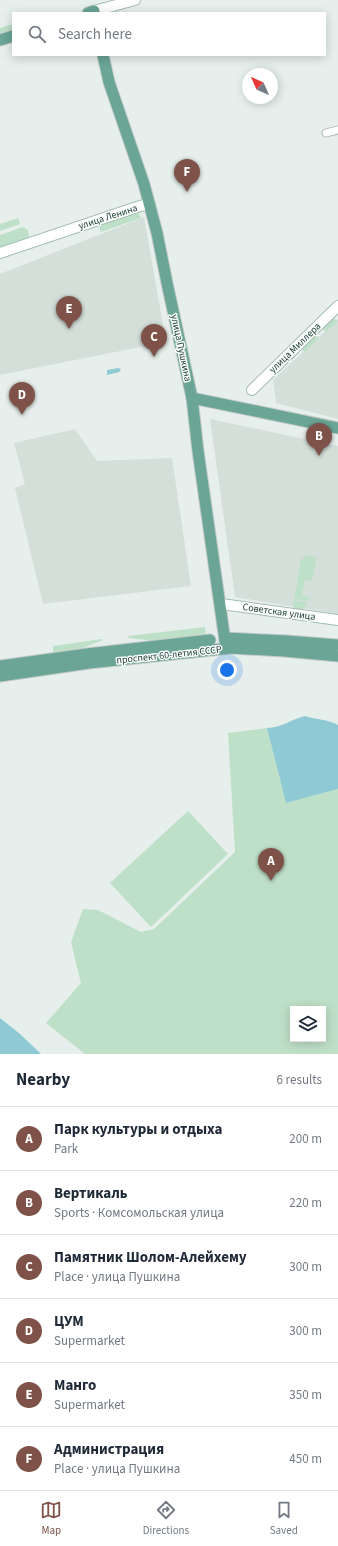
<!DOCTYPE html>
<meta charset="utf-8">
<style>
:root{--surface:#fff;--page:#f2f2f3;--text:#1f2937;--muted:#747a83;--line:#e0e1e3;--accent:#7f5249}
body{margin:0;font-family:"Source Sans 3",sans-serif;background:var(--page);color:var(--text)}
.controls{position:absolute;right:12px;bottom:12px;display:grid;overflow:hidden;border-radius:0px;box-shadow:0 2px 10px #0003}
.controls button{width:36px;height:36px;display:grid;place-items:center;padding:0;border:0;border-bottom:1px solid var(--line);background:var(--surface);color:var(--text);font:20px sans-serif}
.compass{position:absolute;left:242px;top:68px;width:36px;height:36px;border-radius:50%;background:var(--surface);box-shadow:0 2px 10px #0003;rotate:315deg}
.you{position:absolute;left:227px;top:670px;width:14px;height:14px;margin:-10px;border:3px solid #fff;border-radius:50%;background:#1a73e8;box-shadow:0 0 0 6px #1a73e833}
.badge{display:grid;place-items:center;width:26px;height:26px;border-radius:50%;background:var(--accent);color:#fff;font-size:13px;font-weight:700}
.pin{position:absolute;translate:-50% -33px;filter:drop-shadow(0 1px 2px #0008)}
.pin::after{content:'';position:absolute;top:21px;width:14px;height:12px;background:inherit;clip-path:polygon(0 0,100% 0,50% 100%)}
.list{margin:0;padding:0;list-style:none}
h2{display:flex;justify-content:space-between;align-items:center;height:52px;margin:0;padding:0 16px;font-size:17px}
h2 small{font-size:13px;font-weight:400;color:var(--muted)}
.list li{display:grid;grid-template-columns:26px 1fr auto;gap:12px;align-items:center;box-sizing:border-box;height:64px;padding:0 16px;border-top:1px solid var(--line)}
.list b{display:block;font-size:15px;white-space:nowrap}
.list p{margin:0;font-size:13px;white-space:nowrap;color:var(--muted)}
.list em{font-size:13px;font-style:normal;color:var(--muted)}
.icon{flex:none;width:22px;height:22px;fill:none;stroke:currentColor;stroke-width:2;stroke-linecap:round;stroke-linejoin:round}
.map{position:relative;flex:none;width:338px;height:1054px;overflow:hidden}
.search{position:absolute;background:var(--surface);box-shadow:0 2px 10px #0003;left:12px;right:12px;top:12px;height:44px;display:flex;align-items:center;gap:10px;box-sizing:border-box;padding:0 14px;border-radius:0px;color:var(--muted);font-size:15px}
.sheet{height:436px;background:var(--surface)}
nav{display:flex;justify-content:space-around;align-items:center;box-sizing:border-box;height:56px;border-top:1px solid var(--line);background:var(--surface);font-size:11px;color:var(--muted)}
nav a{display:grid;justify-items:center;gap:2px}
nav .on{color:var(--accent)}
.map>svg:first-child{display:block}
.built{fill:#d4dfda}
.green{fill:#bfe0c8;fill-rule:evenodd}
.water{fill:#8ec9d4}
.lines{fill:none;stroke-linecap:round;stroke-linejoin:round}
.street-casing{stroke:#a8b8b2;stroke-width:9}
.secondary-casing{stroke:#a4bbb3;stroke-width:12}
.primary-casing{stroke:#c2cac8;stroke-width:13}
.street{stroke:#fff;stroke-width:7}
.secondary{stroke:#fff;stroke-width:10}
.primary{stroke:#6aa596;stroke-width:11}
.labels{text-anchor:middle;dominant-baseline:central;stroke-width:3;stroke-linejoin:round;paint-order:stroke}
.street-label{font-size:10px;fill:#24423a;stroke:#f7fbf9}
</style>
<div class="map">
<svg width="338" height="1054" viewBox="0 0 338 1054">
<rect width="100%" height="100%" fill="#e6efeb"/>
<g class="built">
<polygon points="144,217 166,342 0,375 0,274"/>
<polygon points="338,319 338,419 276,403 273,380"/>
<polygon points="210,419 338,446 338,614 235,597"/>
<polygon points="75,429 97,461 172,458 191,586 43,604 15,488 25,484 14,443"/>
</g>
<g class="green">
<polygon points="13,24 13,30 0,34 0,28"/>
<polygon points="136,212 139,213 141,218 101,232 98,225"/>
<polygon points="18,218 20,224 0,231 0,224"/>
<polygon points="23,227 28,230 29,236 28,239 0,248 0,235"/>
<polygon points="333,318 338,321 326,332 322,328"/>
<polygon points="315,334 319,338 305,352 301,349"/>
<polygon points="306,555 317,557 312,581 305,580 302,595 309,597 309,601 294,599 301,560"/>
<polygon points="294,600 308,603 301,611 295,610 293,606"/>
<polygon points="205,627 206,636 155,641 129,638 128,636"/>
<polygon points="102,639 103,640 83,648 57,653 53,652 53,646"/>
<path d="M267 728 286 803 338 789V1054H85L46 1023 81 983 71 942 83 909 98 910 141 932 154 929 235 852 228 733ZM293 1009H323V1039H293Z"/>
<polygon points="188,811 228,854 151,927 110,883"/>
</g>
<g class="water">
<polygon points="118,368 121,369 119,372 107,375 107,370"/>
<path d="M305 716C316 720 328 719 338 725V789L286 803 267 728C282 728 291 719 305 716Z"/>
<polygon points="0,1018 20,1034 41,1054 0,1054"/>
</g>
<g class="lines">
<defs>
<polyline id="street" points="326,133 338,130"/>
<g id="secondary">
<polyline points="94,11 135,0"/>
<polyline points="0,253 140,206 150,204"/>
<polyline points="252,390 338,306"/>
<polyline points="221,604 338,620"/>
</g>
<g id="primary">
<polyline points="88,13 94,11 94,13"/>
<polyline points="0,40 13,36"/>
<polyline points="103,55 109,82 144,184 157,233 167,283 192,398 198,451 226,648"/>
<polyline points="192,398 338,428"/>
<polyline points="225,638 287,641 338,645"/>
<polyline points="0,666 87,654 210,640"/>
<polyline points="0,676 89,663 231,648 284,651 338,656"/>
</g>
</defs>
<use href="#street" class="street-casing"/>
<use href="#secondary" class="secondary-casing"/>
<use href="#primary" class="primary-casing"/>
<use href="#street" class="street"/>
<use href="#secondary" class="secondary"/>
<use href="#primary" class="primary"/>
</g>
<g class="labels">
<g class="street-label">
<text transform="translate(108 217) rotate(-18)">улица Ленина</text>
<text transform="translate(181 348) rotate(78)">улица Пушкина</text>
<text transform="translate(295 348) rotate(-44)">улица Миллера</text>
<text transform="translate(279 612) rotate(8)">Советская улица</text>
<text transform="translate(169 655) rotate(-6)">проспект 60-летия СССР</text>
</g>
</g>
</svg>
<div class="controls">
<button><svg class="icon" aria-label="layers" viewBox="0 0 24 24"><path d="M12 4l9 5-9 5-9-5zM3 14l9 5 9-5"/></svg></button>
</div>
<svg class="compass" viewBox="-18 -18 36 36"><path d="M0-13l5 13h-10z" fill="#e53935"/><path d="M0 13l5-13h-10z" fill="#747a83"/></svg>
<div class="you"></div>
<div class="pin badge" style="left:271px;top:881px">A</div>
<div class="pin badge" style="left:319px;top:456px">B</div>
<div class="pin badge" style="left:154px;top:357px">C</div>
<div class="pin badge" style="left:22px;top:415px">D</div>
<div class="pin badge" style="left:69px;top:329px">E</div>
<div class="pin badge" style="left:187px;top:192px">F</div>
<div class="search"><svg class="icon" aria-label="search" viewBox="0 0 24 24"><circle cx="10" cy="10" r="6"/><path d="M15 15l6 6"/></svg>Search here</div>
</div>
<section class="sheet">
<h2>Nearby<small>6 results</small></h2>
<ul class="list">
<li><span class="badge">A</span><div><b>Парк культуры и отдыха</b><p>Park</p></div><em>200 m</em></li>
<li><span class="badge">B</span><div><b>Вертикаль</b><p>Sports · Комсомольская улица</p></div><em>220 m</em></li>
<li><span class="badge">C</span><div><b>Памятник Шолом-Алейхему</b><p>Place · улица Пушкина</p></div><em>300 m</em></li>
<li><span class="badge">D</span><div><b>ЦУМ</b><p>Supermarket</p></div><em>300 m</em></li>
<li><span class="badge">E</span><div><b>Манго</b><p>Supermarket</p></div><em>350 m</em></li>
<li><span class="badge">F</span><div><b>Администрация</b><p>Place · улица Пушкина</p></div><em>450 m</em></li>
</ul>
</section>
<nav>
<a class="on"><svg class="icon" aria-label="map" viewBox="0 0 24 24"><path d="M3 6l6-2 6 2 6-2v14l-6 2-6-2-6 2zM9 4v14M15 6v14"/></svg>Map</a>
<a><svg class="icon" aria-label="directions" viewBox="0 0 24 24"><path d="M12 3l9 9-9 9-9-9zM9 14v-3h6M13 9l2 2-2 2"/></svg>Directions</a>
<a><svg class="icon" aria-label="saved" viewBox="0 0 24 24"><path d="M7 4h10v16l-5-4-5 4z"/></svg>Saved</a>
</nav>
